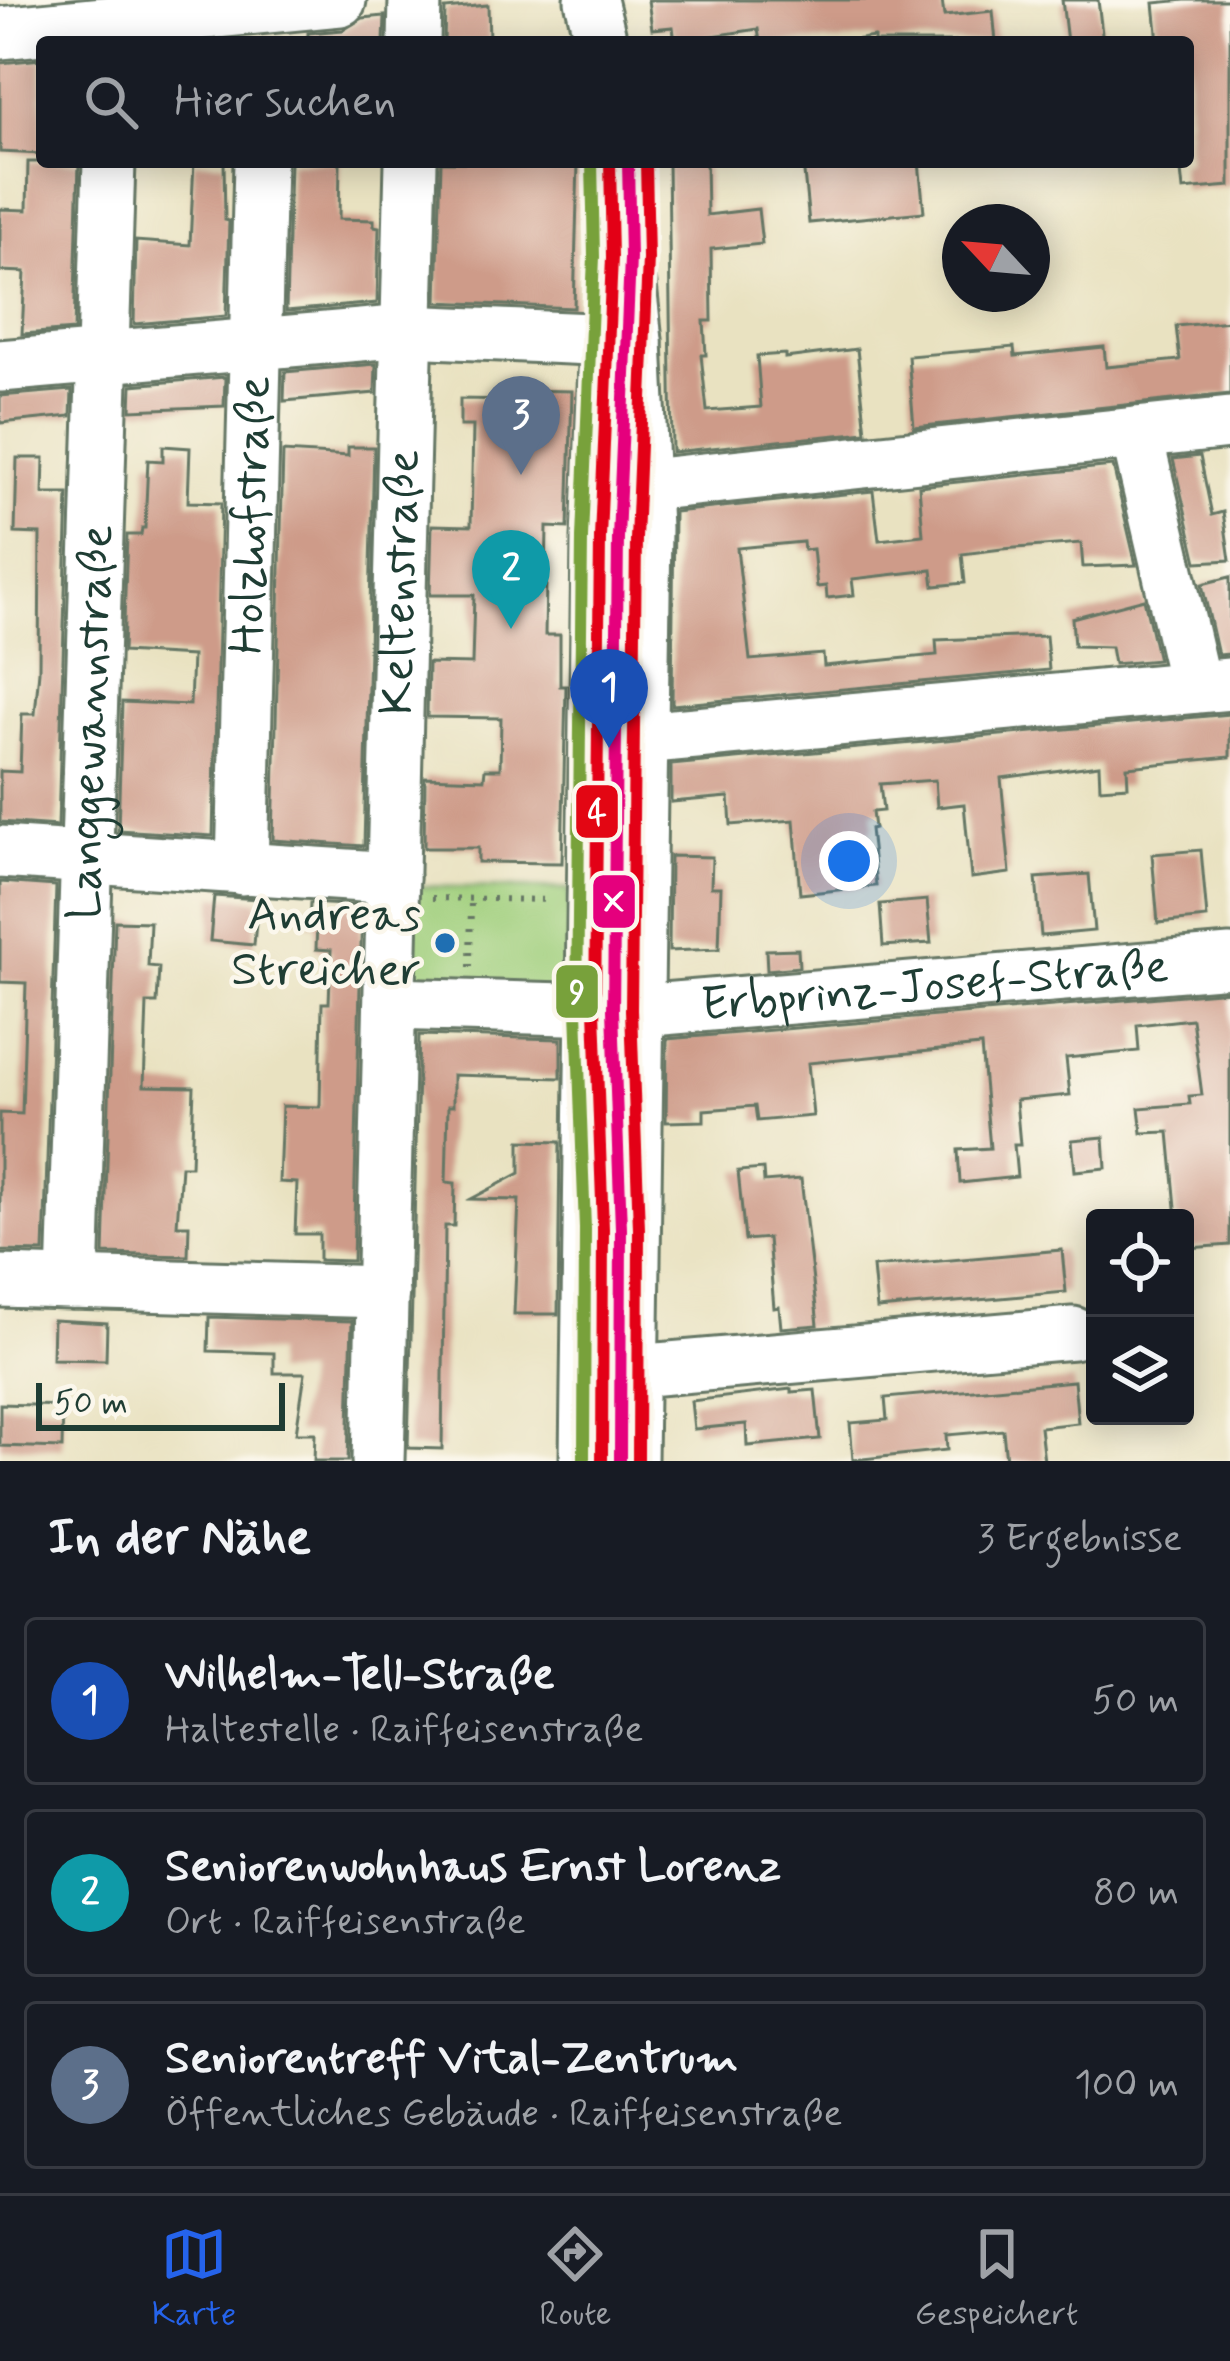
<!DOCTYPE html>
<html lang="de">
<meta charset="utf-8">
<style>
:root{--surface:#171b24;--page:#242831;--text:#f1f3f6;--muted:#9ea1a6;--line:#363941;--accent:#2563eb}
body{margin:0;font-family:Mynerve,sans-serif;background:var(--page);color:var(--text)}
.controls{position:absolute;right:36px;bottom:36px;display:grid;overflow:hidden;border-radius:12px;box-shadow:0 6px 30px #0003}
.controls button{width:108px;height:108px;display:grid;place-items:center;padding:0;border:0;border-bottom:3px solid var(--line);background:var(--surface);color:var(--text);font:60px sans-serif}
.compass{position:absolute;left:942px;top:204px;width:108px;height:108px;border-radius:50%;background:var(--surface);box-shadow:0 6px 30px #0003;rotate:296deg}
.scale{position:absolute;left:36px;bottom:30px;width:249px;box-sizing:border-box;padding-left:12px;border:6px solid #1f3d34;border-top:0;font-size:33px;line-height:42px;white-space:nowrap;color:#1f3d34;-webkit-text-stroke:9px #fbf7ec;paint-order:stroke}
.you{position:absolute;left:849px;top:861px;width:42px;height:42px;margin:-30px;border:9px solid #fff;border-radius:50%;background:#1a73e8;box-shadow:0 0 0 18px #1a73e833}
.badge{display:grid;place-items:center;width:78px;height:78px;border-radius:50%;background:var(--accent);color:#fff;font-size:39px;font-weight:700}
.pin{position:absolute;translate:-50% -99px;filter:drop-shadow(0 3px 6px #0008)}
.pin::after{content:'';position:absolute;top:63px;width:42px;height:36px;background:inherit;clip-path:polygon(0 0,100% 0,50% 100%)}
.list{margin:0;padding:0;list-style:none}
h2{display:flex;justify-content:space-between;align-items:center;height:156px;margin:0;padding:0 48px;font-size:51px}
h2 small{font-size:39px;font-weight:400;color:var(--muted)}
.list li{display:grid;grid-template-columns:78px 1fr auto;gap:36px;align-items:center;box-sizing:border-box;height:168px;margin:0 24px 24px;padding:0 24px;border:3px solid var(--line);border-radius:12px}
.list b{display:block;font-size:45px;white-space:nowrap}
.list p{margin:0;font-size:39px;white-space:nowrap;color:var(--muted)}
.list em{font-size:39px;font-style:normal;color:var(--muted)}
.icon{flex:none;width:66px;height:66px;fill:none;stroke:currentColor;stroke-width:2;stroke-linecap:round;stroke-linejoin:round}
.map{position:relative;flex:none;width:1230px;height:1461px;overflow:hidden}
.search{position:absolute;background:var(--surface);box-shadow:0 6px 30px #0003;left:36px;right:36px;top:36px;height:132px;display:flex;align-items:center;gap:30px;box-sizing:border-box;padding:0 42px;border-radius:12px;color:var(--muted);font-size:45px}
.sheet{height:732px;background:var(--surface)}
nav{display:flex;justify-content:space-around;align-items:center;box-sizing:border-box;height:168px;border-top:3px solid var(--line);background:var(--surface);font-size:33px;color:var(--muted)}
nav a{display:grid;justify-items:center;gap:6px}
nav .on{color:var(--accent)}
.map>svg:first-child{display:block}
.green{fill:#a0cf7d;stroke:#608658;stroke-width:3}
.building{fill:#ce9b89}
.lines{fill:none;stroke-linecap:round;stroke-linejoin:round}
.minor-casing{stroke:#667765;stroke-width:57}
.path{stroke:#667765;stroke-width:6;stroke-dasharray:3 9;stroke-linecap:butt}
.minor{stroke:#fff;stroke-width:51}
.tram-1-casing{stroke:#fbf7ec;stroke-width:21}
.tram-2-casing{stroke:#fbf7ec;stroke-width:21}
.tram-3-casing{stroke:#fbf7ec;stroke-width:21}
.tram-4-casing{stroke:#fbf7ec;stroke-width:21}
.tram-1{stroke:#e30613;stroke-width:12}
.tram-2{stroke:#e5007d;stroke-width:12}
.tram-3{stroke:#78a13b;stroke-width:12}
.tram-4{stroke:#e30613;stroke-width:12}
.poi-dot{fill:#1f6fb2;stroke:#fbf7ec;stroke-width:4.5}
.labels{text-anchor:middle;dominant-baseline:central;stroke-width:9;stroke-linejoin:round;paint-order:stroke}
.street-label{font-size:48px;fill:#1f3d34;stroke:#fbf7ec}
.poi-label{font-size:48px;fill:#1f3d34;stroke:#fbf7ec;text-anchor:end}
.line-badge{stroke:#fbf7ec;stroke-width:4.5}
.badge-label{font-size:33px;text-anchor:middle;font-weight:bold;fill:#fff}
</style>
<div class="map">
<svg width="1230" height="1461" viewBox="0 0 1230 1461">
<rect width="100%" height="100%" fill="#fbf7ec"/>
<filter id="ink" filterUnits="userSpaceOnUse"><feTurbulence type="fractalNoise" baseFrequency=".00833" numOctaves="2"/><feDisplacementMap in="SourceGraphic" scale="24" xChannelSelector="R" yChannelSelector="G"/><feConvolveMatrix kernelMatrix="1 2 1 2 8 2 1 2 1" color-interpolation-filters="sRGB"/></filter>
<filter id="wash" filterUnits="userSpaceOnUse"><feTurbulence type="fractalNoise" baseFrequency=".004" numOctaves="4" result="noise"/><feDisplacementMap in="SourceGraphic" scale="48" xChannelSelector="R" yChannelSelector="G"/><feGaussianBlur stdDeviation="2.7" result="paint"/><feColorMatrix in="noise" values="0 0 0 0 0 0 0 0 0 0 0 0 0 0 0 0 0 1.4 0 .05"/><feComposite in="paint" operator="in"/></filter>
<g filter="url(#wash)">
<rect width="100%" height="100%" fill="#e9e2c1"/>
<polygon class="green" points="403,886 570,889 568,999 400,995"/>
<g id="blocks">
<g class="building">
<polygon points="648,0 942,0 944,16 993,11 996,42 874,42 874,37 840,42 760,42 758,29 706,37 706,42 675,42 673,27 652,29"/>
<polygon points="1062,0 1098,0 1103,42 1067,42"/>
<polygon points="1185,0 1230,0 1230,186 1183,190 1180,162 1188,162 1188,42 1158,42 1154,3"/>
<polygon points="488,5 489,42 444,42 445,9"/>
<polygon points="385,16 384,42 308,42 308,33 343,30 363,18"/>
<polygon points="42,59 42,154 0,152 0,63"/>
<polygon points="28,162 79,162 74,330 22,334 25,272 0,271 0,209 27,210"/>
<polygon points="194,162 224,162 225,220 229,221 226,316 134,324 136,241 190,245"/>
<polygon points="290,162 340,162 339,219 374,220 374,226 379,227 377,303 286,311"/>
<polygon points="441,162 578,162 574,308 437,302"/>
<polygon points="668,162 706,162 707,215 758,209 762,244 711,249 712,321 704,321 706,355 701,355 707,411 761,407 757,356 785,354 785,358 857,349 866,432 672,452"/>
<polygon points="803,162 919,162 924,212 809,223"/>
<polygon points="1230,321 1230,394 914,427 908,356 1014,347 1015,356 1104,347 1106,367 1180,360 1176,326"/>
<polygon points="376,364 375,393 284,401 285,372"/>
<polygon points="225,377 224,406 131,410 132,385"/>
<polygon points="72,390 71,416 0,423 0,396"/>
<polygon points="518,390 572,391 568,528 547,527 545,635 560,635 560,686 566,686 562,863 478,862 478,848 424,848 425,777 484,779 485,769 500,769 501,718 427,717 428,663 472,664 474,595 430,595 432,525 471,526 473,426 460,426 460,399 518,400"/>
<polygon points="163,446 190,448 188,502 221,503 213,836 118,830 122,702 190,705 192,656 123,652 127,535 141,535 142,528 145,528 148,460 163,461"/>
<polygon points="348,447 374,447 364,846 273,840 283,452 348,456"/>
<polygon points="1200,456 1212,515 1223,512 1230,560 1197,562 1173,459"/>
<polygon points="17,458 44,458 43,494 68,494 58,826 0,822 0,771 20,772 22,714 35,714 39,671 40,534 15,533"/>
<polygon points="1113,466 1136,565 1083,567 1081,543 1002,549 962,554 965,583 934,586 932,570 852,579 854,595 827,598 826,586 817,587 813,549 804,550 803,542 737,548 750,660 823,654 824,666 937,655 936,640 1046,636 1049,670 672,705 674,512 873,491 879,540 923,535 919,486"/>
<polygon points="1230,577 1230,654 1218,655 1202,584"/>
<polygon points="1144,599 1158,660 1114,664 1111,647 1074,646 1072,618"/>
<polygon points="1230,714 1230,757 1127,767 1128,786 1100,788 1099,765 1001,778 1010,873 971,878 964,804 937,807 935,780 880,784 883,811 872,812 874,828 870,829 876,886 800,894 794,820 731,825 729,797 671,802 671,765"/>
<polygon points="1201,850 1207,918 1158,923 1152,854"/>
<polygon points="670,856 712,857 711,887 721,887 719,949 669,951"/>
<polygon points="1089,874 1094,931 1041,936 1036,878"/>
<polygon points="0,882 56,886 44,1252 0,1251 0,1113 22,1114 26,983 0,982"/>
<polygon points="214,896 258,899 254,945 210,941"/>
<polygon points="927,900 931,943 883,946 880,904"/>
<polygon points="310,903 362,906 353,1261 319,1260 319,1234 295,1234 297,1183 279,1182 282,1106 320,1107 322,1003 329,1003 331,950 316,949 317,924 309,924"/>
<polygon points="115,921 150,922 148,966 159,967 157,1003 147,1003 144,1086 194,1087 191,1166 181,1166 177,1225 189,1225 188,1256 104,1254"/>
<polygon points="798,949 799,967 767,970 766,950"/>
<polygon points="1230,991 1230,1245 1189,1248 1187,1221 1177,1218 1169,1132 1142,1133 1139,1108 1190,1104 1189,1096 1202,1095 1192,1019 1137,1025 1139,1051 1066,1058 1070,1095 1016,1100 1020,1145 1014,1145 1017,1177 960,1183 958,1150 990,1148 981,1046 808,1063 813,1116 757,1121 755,1106 704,1110 704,1121 666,1122 667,1039"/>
<polygon points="419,1035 561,1039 561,1078 453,1075 453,1106 448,1106 446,1182 455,1183 454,1226 445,1226 442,1449 408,1448"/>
<polygon points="1104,1137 1106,1168 1075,1171 1072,1140"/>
<polygon points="520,1141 560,1142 558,1314 514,1314 519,1200 471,1199 520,1173"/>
<polygon points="763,1169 764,1182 801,1179 818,1325 781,1328 779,1307 774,1308 768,1238 745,1240 738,1171"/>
<polygon points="1062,1250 1066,1292 877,1309 873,1267"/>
<polygon points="209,1317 352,1321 348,1461 314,1461 315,1433 296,1433 305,1373 274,1373 274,1353 208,1351"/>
<polygon points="53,1320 107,1323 106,1360 52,1359"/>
<polygon points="1074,1381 1078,1423 1040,1427 1044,1461 1006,1461 1003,1430 946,1435 947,1450 853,1460 850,1423 887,1420 885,1398"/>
<polygon points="791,1389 791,1392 815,1390 820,1439 747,1446 746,1424 694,1429 691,1401"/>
<polygon points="0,1404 63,1406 62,1448 0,1446"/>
</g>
</g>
</g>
<g filter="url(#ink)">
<use href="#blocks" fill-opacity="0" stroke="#667765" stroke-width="3"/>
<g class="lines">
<defs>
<g id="minor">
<polyline points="591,0 601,42"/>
<polyline points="0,33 340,0"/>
<polyline points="414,42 415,0"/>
<polyline points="617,162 620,245 627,257 636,341 645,528 631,1461"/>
<polyline points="0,366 407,331 636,341"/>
<polyline points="1136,433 1195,687"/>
<polyline points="610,489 1230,423"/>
<polyline points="641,738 1230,684"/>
<polyline points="0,852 393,878"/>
<path id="s1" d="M242 869 260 162"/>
<path id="s2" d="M390 1004 639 1011 1230 961"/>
<polyline points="0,1281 383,1292"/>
<path id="s3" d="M73 1283 109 162"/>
<polyline points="601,1374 1073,1333"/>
<path id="s4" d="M378 1461 411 162"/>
<polyline points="586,1461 598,539 606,339"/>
</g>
</defs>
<use href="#minor" class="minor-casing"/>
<g class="path">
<polyline points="432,898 551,900"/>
<polyline points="470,967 471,899"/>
</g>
<use href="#minor" class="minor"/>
<defs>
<polyline id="tram-1" points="602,1461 603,1229 595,1010 600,538 612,257 610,162"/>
<polyline id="tram-2" points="620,1461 621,1229 613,1010 618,538 630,258 628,162"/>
<polyline id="tram-3" points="584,1461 585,1229 577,1010 582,538 594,257 592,162"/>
<polyline id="tram-4" points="638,1461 639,1229 631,1010 636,539 648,259 646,162"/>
</defs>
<use href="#tram-1" class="tram-1-casing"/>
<use href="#tram-2" class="tram-2-casing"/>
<use href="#tram-3" class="tram-3-casing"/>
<use href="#tram-4" class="tram-4-casing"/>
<use href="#tram-1" class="tram-1"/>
<use href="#tram-2" class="tram-2"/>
<use href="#tram-3" class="tram-3"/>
<use href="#tram-4" class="tram-4"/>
</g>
</g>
<circle class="poi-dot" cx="445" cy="943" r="12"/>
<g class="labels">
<g class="street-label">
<text stroke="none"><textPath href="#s1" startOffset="354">Holzhofstraße</textPath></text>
<text stroke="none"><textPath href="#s4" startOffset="879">Keltenstraße</textPath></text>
<text stroke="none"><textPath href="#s3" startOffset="561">Langgewannstraße</textPath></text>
<text stroke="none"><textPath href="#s2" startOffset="546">Erbprinz-Josef-Straße</textPath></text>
</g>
<g class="poi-label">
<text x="421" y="915">Andreas<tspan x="421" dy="55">Streicher</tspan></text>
</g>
</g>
<g class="line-badge">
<rect x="574" y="783" width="46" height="57" rx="12" fill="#e30613"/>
<rect x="591" y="873" width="46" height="57" rx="12" fill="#e5007d"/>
<rect x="554" y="963" width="46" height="57" rx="12" fill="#78a13b"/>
</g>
<g class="badge-label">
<text x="597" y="823">4</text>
<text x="614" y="913">X</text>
<text x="577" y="1003">9</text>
</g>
</svg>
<div class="controls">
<button><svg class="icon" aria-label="locate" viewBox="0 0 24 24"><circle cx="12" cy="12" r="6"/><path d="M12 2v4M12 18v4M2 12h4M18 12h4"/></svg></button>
<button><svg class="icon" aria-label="layers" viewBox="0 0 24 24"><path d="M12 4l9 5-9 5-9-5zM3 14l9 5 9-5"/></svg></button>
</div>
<svg class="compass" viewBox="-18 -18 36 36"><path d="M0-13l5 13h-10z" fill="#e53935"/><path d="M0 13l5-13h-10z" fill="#9ea1a6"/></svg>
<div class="scale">50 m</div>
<div class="you"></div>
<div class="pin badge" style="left:609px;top:748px;background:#1a4fb4">1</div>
<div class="pin badge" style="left:511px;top:629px;background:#0f9aa8">2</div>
<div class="pin badge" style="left:521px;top:475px;background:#5c6f8a">3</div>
<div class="search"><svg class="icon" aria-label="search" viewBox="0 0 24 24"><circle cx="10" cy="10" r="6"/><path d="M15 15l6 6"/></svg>Hier suchen</div>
</div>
<section class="sheet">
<h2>In der Nähe<small>3 Ergebnisse</small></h2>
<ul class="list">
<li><span class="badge" style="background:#1a4fb4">1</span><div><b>Wilhelm-Tell-Straße</b><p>Haltestelle · Raiffeisenstraße</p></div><em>50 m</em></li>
<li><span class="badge" style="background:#0f9aa8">2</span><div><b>Seniorenwohnhaus Ernst Lorenz</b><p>Ort · Raiffeisenstraße</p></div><em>80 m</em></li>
<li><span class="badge" style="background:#5c6f8a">3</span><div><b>Seniorentreff Vital-Zentrum</b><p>Öffentliches Gebäude · Raiffeisenstraße</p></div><em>100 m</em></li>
</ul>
</section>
<nav>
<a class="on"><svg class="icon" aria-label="map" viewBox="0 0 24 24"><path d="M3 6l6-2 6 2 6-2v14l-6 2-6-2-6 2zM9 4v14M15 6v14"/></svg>Karte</a>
<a><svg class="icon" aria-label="directions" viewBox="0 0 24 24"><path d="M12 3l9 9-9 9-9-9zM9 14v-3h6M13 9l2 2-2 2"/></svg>Route</a>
<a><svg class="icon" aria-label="saved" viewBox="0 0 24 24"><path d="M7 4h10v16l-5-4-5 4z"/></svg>Gespeichert</a>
</nav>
